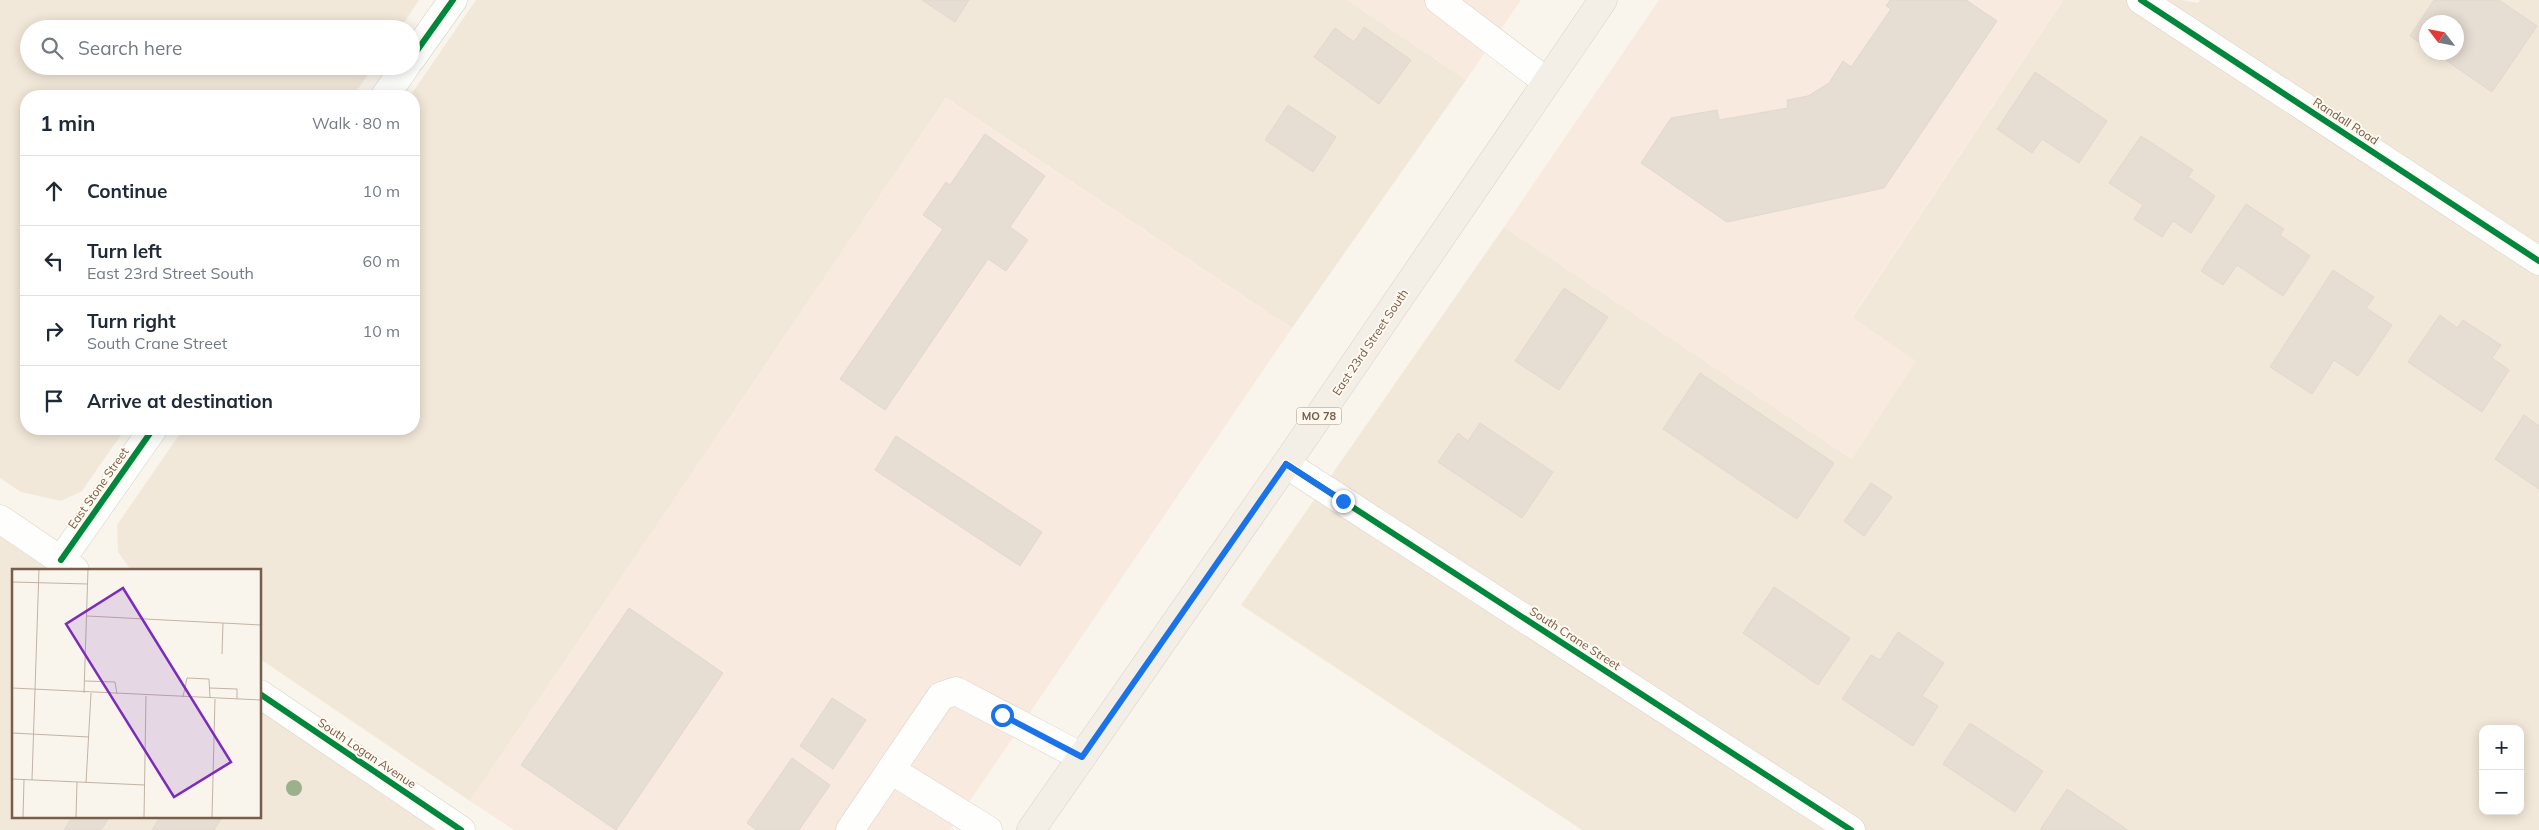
<!DOCTYPE html>
<meta charset="utf-8">
<style>
:root{--surface:#fff;--page:#f2f2f3;--text:#1f2937;--muted:#747a83;--line:#e0e1e3}
body{margin:0;font-family:Mulish,sans-serif;background:var(--page);color:var(--text)}
.controls{position:absolute;right:15px;bottom:15px;display:grid;overflow:hidden;border-radius:10px;box-shadow:0 2px 12px #0003}
.controls button{width:45px;height:45px;display:grid;place-items:center;padding:0;border:0;border-bottom:1px solid var(--line);background:var(--surface);color:var(--text);font:25px sans-serif}
.compass{position:absolute;left:2419px;top:15px;width:45px;height:45px;border-radius:50%;background:var(--surface);box-shadow:0 2px 12px #0003;rotate:302deg}
.stop{position:absolute;width:15px;height:15px;margin:-11px;border:4px solid #1a73e8;border-radius:50%;background:#fff}
.stop.end{background:#1a73e8;border-color:#fff;box-shadow:0 1px 5px #0008}
.list{margin:0;padding:0;list-style:none}
h2{display:flex;justify-content:space-between;align-items:center;height:65px;margin:0;padding:0 20px;font-size:21px}
h2 small{font-size:16px;font-weight:400;color:var(--muted)}
.list li{display:grid;grid-template-columns:32px 1fr auto;gap:15px;align-items:center;box-sizing:border-box;height:70px;padding:0 20px;border-top:1px solid var(--line)}
.list b{display:block;font-size:19px;white-space:nowrap}
.list p{margin:0;font-size:16px;white-space:nowrap;color:var(--muted)}
.list em{font-size:16px;font-style:normal;color:var(--muted)}
.icon{flex:none;width:28px;height:28px;fill:none;stroke:currentColor;stroke-width:2;stroke-linecap:round;stroke-linejoin:round}
.map{position:relative;flex:none;width:2539px;height:830px;overflow:hidden}
.search{position:absolute;background:var(--surface);box-shadow:0 2px 12px #0003;left:20px;top:20px;width:400px;height:55px;display:flex;align-items:center;gap:12px;box-sizing:border-box;padding:0 18px;border-radius:28px;color:var(--muted);font-size:19px}
.panel{position:absolute;background:var(--surface);box-shadow:0 2px 12px #0003;left:20px;top:90px;width:400px;height:345px;border-radius:20px}
.map>svg:first-child{display:block}
.residential{fill:#f2e8d9;fill-rule:evenodd}
.commercial{fill:#f9eadf}
.building{fill:#e6ddd3;stroke:#e2d8ce}
.lines{fill:none;stroke-linecap:round;stroke-linejoin:round}
.minor-casing{stroke:#d8d2ca;stroke-width:29}
.major-casing{stroke:#dad1c9;stroke-width:29}
.minor{stroke:#fefefc;stroke-width:28}
.major{stroke:#f3efe6;stroke-width:28}
.cycleway-casing{stroke:#fff9ef;stroke-width:9}
.cycleway{stroke:#00873e;stroke-width:6}
.tree{fill:#9ab18c}
.route{stroke:#1a73e8;stroke-width:6}
.labels{text-anchor:middle;dominant-baseline:central;stroke-width:4;stroke-linejoin:round;paint-order:stroke}
.shield{fill:#fff9ef;stroke:#a18b7b;stroke-width:1}
.shield-label{font-size:11px;font-weight:bold;fill:#795c49}
.street-label{font-size:12px;fill:#795c49;stroke:#fff9ef}
.inset-road{fill:none;stroke:#c2b3a6;stroke-width:1}
.view{fill:#7b2cbf;fill-opacity:0.15;stroke:#7b2cbf;stroke-width:2.5}
.inset-edge{fill:none;stroke:#795c49;stroke-width:2.5}
</style>
<div class="map">
<svg width="2539" height="830" viewBox="0 0 2539 830">
<rect width="100%" height="100%" fill="#f9f5ec"/>
<g class="residential">
<polygon points="0,0 419,0 400,29 29,29 29,66 374,66 353,96 26,96 26,429 125,429 82,491 61,501 21,492 0,478"/>
<polygon points="476,0 1347,0 1466,80 1292,328 946,98 470,801 260,659 260,570 131,570 118,552 117,525 183,429 414,429 414,96 410,96"/>
<path d="M2063 0H2182L2198 3 2200 0H2539V830H1582L1241 605 1504 227 1852 459V318ZM2426 22H2456V52H2426ZM2483 729H2520V811H2483Z"/>
<polygon points="0,528 63,570 14,570 14,816 260,816 260,702 451,830 0,830"/>
</g>
<g class="commercial">
<polygon points="1347,0 1521,0 1466,80"/>
<polygon points="1659,0 2063,0 1852,317 1916,361 1852,459 1504,227"/>
<polygon points="946,98 1292,328 950,830 514,830 470,801"/>
</g>
<g class="building">
<polygon points="922,0 969,0 955,22"/>
<polygon points="1890,0 1966,0 1997,21 1884,188 1727,222 1641,163 1671,118 1717,110 1719,120 1788,108 1787,100 1808,96 1829,83 1843,61 1851,67 1891,9 1886,6"/>
<polygon points="2434,0 2499,0 2537,26 2492,92 2434,52 2456,52 2456,22 2426,22 2426,47 2410,36"/>
<polygon points="1364,27 1411,60 1379,104 1314,57 1335,28 1354,42"/>
<polygon points="2035,72 2107,121 2079,163 2042,139 2032,153 1997,129"/>
<polygon points="1288,105 1336,137 1313,172 1265,140"/>
<polygon points="985,134 1045,176 1010,227 1028,240 1006,271 988,259 885,410 840,379 943,229 923,215 946,182 950,185"/>
<polygon points="2141,136 2193,170 2188,177 2215,196 2191,233 2173,221 2162,237 2134,219 2143,205 2109,183"/>
<polygon points="2246,204 2284,229 2280,235 2310,256 2283,296 2237,265 2223,285 2201,271"/>
<polygon points="2333,270 2374,297 2366,308 2392,325 2358,376 2334,360 2312,394 2270,367"/>
<polygon points="1564,288 1608,317 1559,390 1515,361"/>
<polygon points="2440,315 2457,328 2463,320 2501,345 2492,358 2509,370 2482,412 2408,362"/>
<polygon points="1700,373 1834,463 1797,519 1663,429"/>
<polygon points="2524,415 2539,426 2539,489 2495,459"/>
<polygon points="1480,423 1553,472 1522,518 1438,462 1458,433 1468,441"/>
<polygon points="896,436 1042,532 1020,566 875,470"/>
<polygon points="1871,483 1892,497 1864,536 1844,521"/>
<polygon points="1774,587 1850,638 1818,685 1743,633"/>
<polygon points="629,608 723,673 616,830 521,765"/>
<polygon points="1898,632 1944,663 1922,696 1938,706 1913,746 1842,699 1871,655 1880,660"/>
<polygon points="832,698 866,720 833,769 800,746"/>
<polygon points="1970,723 2043,771 2015,812 1943,764"/>
<polygon points="792,758 830,785 799,830 757,830 747,823"/>
<polygon points="2067,789 2128,830 2040,830"/>
<polygon points="73,816 110,816 101,830 64,830"/>
<polygon points="161,816 223,816 214,830 152,830"/>
</g>
<g class="lines">
<defs>
<g id="minor">
<polyline points="1439,0 1547,82"/>
<polyline points="2141,0 2539,261"/>
<polyline points="411,59 453,0"/>
<polyline points="385,96 406,66"/>
<polyline points="1286,464 1851,830"/>
<polyline points="0,519 75,570"/>
<polyline points="61,560 153,429"/>
<polyline points="260,694 461,830"/>
<polyline points="891,770 988,830"/>
<polyline points="850,830 941,696 956,691 1082,757"/>
</g>
<polyline id="major" points="1031,830 1286,464 1603,0"/>
</defs>
<use href="#minor" class="minor-casing"/>
<use href="#major" class="major-casing"/>
<use href="#minor" class="minor"/>
<use href="#major" class="major"/>
<defs>
<g id="cycleway">
<polyline points="2141,0 2539,261"/>
<polyline points="411,59 453,0"/>
<polyline points="1286,464 1851,830"/>
<polyline points="61,560 153,429"/>
<polyline points="260,694 461,830"/>
</g>
</defs>
<use href="#cycleway" class="cycleway-casing"/>
<use href="#cycleway" class="cycleway"/>
</g>
<circle class="tree" cx="294" cy="788" r="8"/>
<g class="lines">
<polyline class="route" points="1002,715 1082,757 1286,464 1343,501"/>
</g>
<g class="labels">
<rect class="shield" x="1296.5" y="407.5" width="45" height="17" rx="4"/>
<g class="shield-label">
<text x="1319" y="416">MO 78</text>
</g>
<g class="street-label">
<text transform="translate(2346 121) rotate(33)">Randall Road</text>
<text transform="translate(1370 342) rotate(-56)">East 23rd Street South</text>
<text transform="translate(98 488) rotate(-55)">East Stone Street</text>
<text transform="translate(1575 638) rotate(33)">South Crane Street</text>
<text transform="translate(367 753) rotate(34)">South Logan Avenue</text>
</g>
</g>
<g transform="translate(12 569)">
<rect width="249" height="249" fill="#f9f5ec"/>
<path class="inset-road" d="M0 13 76 15M75 47 249 56M210 85 211 54M73 112 103 113 105 125M0 119 249 131M198 119 225 120V130M72 124 76 0M171 128 175 109 197 110 198 129M0 164 77 168M0 210 133 216M20 211 27 0M74 214 79 124M11 248 12 211M64 248 65 213M132 248 134 127M200 248 203 130"/>
<path class="view" d="M111 19 219 193 162 228 54 55Z"/>
<rect width="249" height="249" class="inset-edge"/>
</g>
</svg>
<div class="controls">
<button>+</button>
<button>−</button>
</div>
<svg class="compass" viewBox="-18 -18 36 36"><path d="M0-13l5 13h-10z" fill="#e53935"/><path d="M0 13l5-13h-10z" fill="#747a83"/></svg>
<div class="stop" style="left:1002px;top:715px"></div>
<div class="stop end" style="left:1343px;top:501px"></div>
<div class="search"><svg class="icon" aria-label="search" viewBox="0 0 24 24"><circle cx="10" cy="10" r="6"/><path d="M15 15l6 6"/></svg>Search here</div>
<section class="panel">
<h2>1 min<small>Walk · 80 m</small></h2>
<ul class="list">
<li><svg class="icon" aria-label="ahead" viewBox="0 0 24 24"><path d="M12 20V5M6 11l6-6 6 6"/></svg><div><b>Continue</b></div><em>10 m</em></li>
<li><svg class="icon" aria-label="left" viewBox="0 0 24 24"><path d="M17 20v-9H6M10 6l-5 5 5 5"/></svg><div><b>Turn left</b><p>East 23rd Street South</p></div><em>60 m</em></li>
<li><svg class="icon" aria-label="right" viewBox="0 0 24 24"><path d="M7 20v-9h11M14 6l5 5-5 5"/></svg><div><b>Turn right</b><p>South Crane Street</p></div><em>10 m</em></li>
<li><svg class="icon" aria-label="arrive" viewBox="0 0 24 24"><path d="M6 21V4h12l-3 4 3 4H6"/></svg><div><b>Arrive at destination</b></div></li>
</ul>
</section>
</div>
